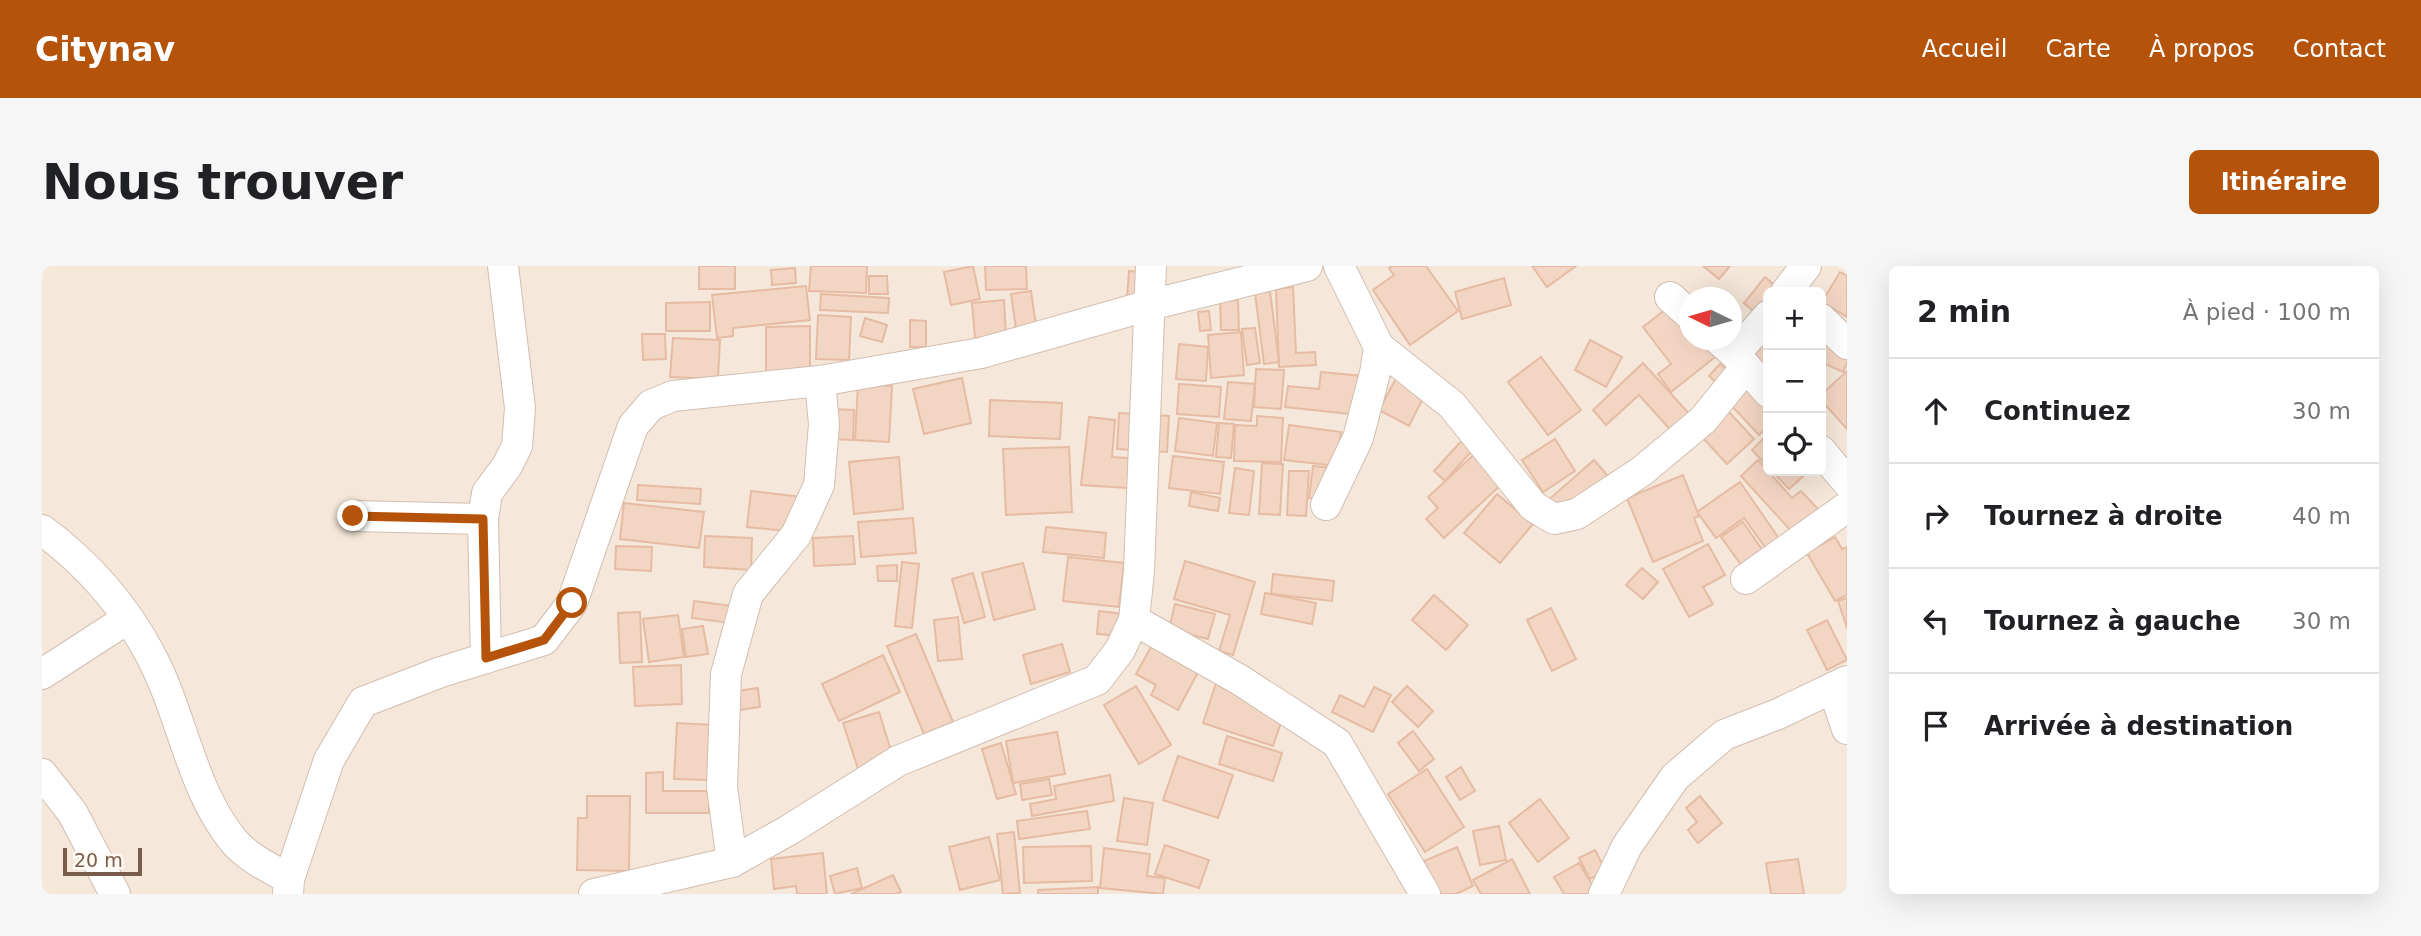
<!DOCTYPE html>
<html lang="fr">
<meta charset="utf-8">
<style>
:root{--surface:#fff;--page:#f6f6f6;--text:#202124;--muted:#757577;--line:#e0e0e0;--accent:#b45309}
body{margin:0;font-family:"DejaVu Sans",sans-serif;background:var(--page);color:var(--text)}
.controls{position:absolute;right:21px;top:21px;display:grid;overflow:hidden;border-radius:10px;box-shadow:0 7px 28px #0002}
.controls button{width:63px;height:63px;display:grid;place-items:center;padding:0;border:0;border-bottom:2px solid var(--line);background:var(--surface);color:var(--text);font:35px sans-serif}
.compass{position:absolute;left:1637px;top:21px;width:63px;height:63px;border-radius:50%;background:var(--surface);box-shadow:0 7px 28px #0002;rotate:275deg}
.scale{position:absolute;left:21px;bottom:18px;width:79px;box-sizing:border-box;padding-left:7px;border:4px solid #7a5c4d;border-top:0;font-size:19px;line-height:24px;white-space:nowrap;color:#7a5c4d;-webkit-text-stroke:5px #fffaf3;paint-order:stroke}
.stop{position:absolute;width:21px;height:21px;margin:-16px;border:5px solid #b45309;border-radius:50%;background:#fff}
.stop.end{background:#b45309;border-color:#fff;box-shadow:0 2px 7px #0008}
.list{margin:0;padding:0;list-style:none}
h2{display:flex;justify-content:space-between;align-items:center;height:91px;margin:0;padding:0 28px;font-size:30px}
h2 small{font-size:23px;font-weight:400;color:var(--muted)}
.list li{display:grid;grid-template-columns:46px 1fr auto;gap:21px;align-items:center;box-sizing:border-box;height:105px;padding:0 28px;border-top:2px solid var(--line)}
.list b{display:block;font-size:26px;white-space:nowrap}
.list em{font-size:23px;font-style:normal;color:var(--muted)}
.icon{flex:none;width:38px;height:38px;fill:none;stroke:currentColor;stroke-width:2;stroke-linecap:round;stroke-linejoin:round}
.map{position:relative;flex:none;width:1805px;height:628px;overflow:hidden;border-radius:10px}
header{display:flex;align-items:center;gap:42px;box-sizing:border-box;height:98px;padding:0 35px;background:var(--accent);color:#fff}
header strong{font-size:33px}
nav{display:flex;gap:38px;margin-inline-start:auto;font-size:24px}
.intro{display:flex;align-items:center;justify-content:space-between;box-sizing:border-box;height:168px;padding:0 42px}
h1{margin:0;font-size:49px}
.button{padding:18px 32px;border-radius:10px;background:var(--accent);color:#fff;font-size:24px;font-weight:700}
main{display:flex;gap:42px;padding:0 42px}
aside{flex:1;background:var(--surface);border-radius:10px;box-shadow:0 7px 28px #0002}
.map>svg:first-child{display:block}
.residential{fill:#f5e8da;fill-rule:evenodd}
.building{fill:#f3d5c3;stroke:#e6bba3;stroke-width:2}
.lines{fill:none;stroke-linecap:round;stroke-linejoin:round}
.minor-casing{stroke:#d1beb0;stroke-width:32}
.minor{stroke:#fff;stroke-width:30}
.route{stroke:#b45309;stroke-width:9}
</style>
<header>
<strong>Citynav</strong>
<nav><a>Accueil</a><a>Carte</a><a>À propos</a><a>Contact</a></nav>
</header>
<div class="intro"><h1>Nous trouver</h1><a class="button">Itinéraire</a></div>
<main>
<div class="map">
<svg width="1805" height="628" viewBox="0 0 1805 628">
<rect width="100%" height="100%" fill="#fdf6ec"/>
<path class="residential" d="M0 0H1805V628H0ZM1726 26H1779V205H1726ZM1647 32H1689V74H1647Z"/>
<g class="building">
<rect x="657" y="0" width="36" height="23"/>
<polygon points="769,0 825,0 824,27 767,25"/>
<polygon points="931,0 938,33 909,39 902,6"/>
<polygon points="943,0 984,0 985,23 944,24"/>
<polygon points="1350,0 1384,0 1416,45 1368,79 1331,24 1352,9 1347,2"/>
<polygon points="1490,0 1534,0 1505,21"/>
<polygon points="1661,0 1688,0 1677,13"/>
<polygon points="753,2 754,17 730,19 729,4"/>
<polygon points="1087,5 1107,7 1104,33 1085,32"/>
<polygon points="1798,6 1805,10 1805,51 1780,36"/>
<polygon points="827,10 845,10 846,28 827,28"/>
<polygon points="1723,11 1737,23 1734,26 1726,26 1726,36 1716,49 1702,37"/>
<polygon points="1462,12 1469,39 1420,53 1413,26"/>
<polygon points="764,20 768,54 691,62 691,70 675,72 670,29"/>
<polygon points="1251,21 1254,87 1273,86 1274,99 1237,101 1234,23"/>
<polygon points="989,25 994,60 974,63 969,28"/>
<polygon points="1228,25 1237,96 1222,98 1213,27"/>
<polygon points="779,28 847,32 846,47 778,44"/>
<polygon points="962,34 964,70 933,72 930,37"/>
<polygon points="1196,34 1197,64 1179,64 1178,35"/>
<polygon points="668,36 668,65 624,65 624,37"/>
<polygon points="1632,37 1647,57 1647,74 1660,74 1673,91 1629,126 1616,108 1629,98 1601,61"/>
<polygon points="1167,45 1169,64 1158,65 1156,46"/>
<polygon points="1779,47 1805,80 1805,97 1801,106 1779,96"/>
<polygon points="776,49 809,51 807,94 774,93"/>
<polygon points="823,52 845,59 840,76 818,70"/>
<polygon points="868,54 884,55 884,81 868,81"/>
<polygon points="768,60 768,117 724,117 724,61"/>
<polygon points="1213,62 1218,97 1205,99 1200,63"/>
<polygon points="1199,66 1202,109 1169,112 1166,69"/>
<polygon points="600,68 623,68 624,93 601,94"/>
<polygon points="631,72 678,74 676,113 628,111"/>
<polygon points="1726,72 1726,108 1709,93"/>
<polygon points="1548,74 1580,91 1564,121 1533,104"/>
<polygon points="1137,78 1166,81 1164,115 1134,113"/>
<polygon points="1499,91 1539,144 1506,169 1466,116"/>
<polygon points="1601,97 1652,153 1634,170 1597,129 1564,159 1551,144"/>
<polygon points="1678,98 1692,110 1681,123 1667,110"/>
<polygon points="1214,103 1242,104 1239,143 1212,141"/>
<polygon points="1358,105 1387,120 1367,160 1337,144"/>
<polygon points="1805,105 1805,163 1779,134 1779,129"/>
<polygon points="1279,106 1321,110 1317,149 1243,141 1246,120 1277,123"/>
<polygon points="920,112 929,157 882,168 871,123"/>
<polygon points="1186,116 1213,118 1209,155 1182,153"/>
<polygon points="816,118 850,120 847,176 813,174"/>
<polygon points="1137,118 1179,121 1177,151 1135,148"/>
<polygon points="1707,118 1726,138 1726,160 1717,169 1687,137"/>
<polygon points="948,134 1020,137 1018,173 947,170"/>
<polygon points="789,143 812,144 811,174 787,173"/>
<polygon points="1687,146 1712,173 1685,198 1660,171"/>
<polygon points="1077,147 1127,150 1125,186 1075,183"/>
<polygon points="1215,150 1241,152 1239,196 1192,195 1193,159 1215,160"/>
<polygon points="1047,151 1073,154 1070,191 1103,193 1100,223 1039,219"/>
<polygon points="1137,152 1175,157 1171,190 1133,185"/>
<polygon points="1177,157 1192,158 1189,192 1174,191"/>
<polygon points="1247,159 1299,166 1295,200 1242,194"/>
<polygon points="1726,168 1726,201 1710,184"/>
<polygon points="1424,170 1434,180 1403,215 1392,205"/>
<polygon points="1513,173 1533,205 1501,226 1480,194"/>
<polygon points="1027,181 1030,246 964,249 961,183"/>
<polygon points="1436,185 1463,215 1402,272 1384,253 1396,242 1386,231"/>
<polygon points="1131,190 1182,196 1178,228 1127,222"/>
<polygon points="857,191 861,243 812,248 807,196"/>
<polygon points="1552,194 1571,216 1522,259 1503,237"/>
<polygon points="1716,194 1750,232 1759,225 1776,243 1750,266 1699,210"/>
<polygon points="1220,197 1241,198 1238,249 1217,248"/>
<polygon points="1271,200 1291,202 1287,235 1267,232"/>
<polygon points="1193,202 1212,205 1207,249 1187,247"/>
<polygon points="1247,205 1267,205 1264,250 1245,249"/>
<polygon points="1730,205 1767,205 1747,223"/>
<polygon points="1641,209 1657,250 1652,252 1661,275 1611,296 1585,232"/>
<polygon points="1698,216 1738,274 1725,284 1702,252 1674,272 1655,246"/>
<polygon points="596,219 659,223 658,238 595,234"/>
<polygon points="709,225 760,231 756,266 705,261"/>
<polygon points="1149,226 1178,232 1176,245 1147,240"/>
<polygon points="1455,228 1491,258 1458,297 1422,267"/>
<polygon points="582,237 662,246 657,282 578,273"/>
<polygon points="871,252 874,287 819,291 816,256"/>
<polygon points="1701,256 1721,285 1700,300 1679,271"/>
<polygon points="1004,261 1064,267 1062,292 1001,286"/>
<polygon points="663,270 710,272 709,304 662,301"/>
<polygon points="811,270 813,298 772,300 771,272"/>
<polygon points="1793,271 1800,283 1805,281 1805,329 1793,335 1765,287"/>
<polygon points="1666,278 1683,309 1661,321 1671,338 1647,351 1621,303"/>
<polygon points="574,280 610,281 609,305 573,303"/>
<polygon points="1026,291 1082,297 1077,341 1021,335"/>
<polygon points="1143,295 1213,316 1191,389 1177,385 1188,349 1132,333"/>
<polygon points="860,296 877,298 870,362 853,360"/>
<polygon points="981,297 993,343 952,354 940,307"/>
<polygon points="855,299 855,315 836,315 835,300"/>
<polygon points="1600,302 1616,316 1601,333 1584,319"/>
<polygon points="931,307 943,351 922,357 910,313"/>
<polygon points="1231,308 1292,315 1290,335 1229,328"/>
<polygon points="1223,327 1274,337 1270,358 1219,348"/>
<polygon points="1392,329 1426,359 1404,384 1370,354"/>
<polygon points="1805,332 1805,362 1796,335"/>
<polygon points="652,335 691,340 688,357 650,352"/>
<polygon points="1133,338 1173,348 1166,373 1127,363"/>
<polygon points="1509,342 1534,393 1510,405 1485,354"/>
<polygon points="1057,345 1082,348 1080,370 1055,368"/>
<polygon points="598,346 600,396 578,397 576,347"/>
<polygon points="636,349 642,391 607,396 601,353"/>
<polygon points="916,351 920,393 896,395 892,354"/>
<polygon points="1785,354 1805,394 1785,404 1765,364"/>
<polygon points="661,360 666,388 644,391 640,363"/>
<polygon points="874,368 911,456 882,468 845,380"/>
<polygon points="1115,370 1162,395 1136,444 1109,429 1114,419 1094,408"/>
<polygon points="1020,378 1028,406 989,418 981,389"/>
<polygon points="841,389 858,426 797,455 780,418"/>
<polygon points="639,399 640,438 593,440 591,401"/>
<polygon points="1175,414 1245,439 1231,480 1161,457"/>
<polygon points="1094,420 1129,479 1097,498 1062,439"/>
<polygon points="1365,420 1391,445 1376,461 1350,436"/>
<polygon points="1332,421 1349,429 1331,466 1290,446 1298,429 1322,441"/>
<polygon points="716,422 718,441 697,444 694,425"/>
<polygon points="837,446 851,491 816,503 801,457"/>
<polygon points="635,457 671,459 668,514 632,513"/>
<polygon points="1371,465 1392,493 1377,505 1356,477"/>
<polygon points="1015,466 1023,508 971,517 964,475"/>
<polygon points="1185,470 1240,487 1231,515 1177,498"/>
<polygon points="959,477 974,528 955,533 940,483"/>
<polygon points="1136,490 1191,509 1176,552 1121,534"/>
<polygon points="1419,501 1433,525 1418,534 1404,511"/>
<polygon points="1385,503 1422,561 1383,586 1346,528"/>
<polygon points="621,506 621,525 667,525 667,547 604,547 604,507"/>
<polygon points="1068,509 1072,535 990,550 988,538 1014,533 1012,520"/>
<polygon points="1007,513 1010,529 980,534 978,518"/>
<polygon points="545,530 588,530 587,605 535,604 536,552 545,552"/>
<polygon points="1658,530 1680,557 1656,577 1646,564 1655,556 1644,542"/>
<polygon points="1082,532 1111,537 1105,579 1075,575"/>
<polygon points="1498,533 1527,572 1496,596 1467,557"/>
<polygon points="1045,545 1048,563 977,573 975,555"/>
<polygon points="1457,560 1464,594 1438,599 1431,565"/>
<polygon points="972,566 978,627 961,628 955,568"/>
<polygon points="947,571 958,614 918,624 907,581"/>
<polygon points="1123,579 1167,594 1157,622 1113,608"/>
<polygon points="1049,580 1050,615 982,617 981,581"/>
<polygon points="1415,581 1431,620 1414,628 1396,628 1382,595"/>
<polygon points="1062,582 1108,588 1105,610 1123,612 1121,628 1058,622"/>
<polygon points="1553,584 1564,605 1548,613 1537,592"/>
<polygon points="781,587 785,628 755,628 754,620 732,623 729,593"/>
<polygon points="1470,593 1488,628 1439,628 1431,614"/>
<polygon points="1756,593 1762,628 1729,628 1724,597"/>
<polygon points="1537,597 1555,627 1554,628 1522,628 1512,611"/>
<polygon points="815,602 820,622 793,628 788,610"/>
<polygon points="851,609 859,626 854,628 809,628"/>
<polygon points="1056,621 1056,628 996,628 996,624"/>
</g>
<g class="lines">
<defs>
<g id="minor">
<polyline points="1744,26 1764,0"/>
<polyline points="1628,31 1647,48"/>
<polyline points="1779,53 1805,78"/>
<polyline points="1677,74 1693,88 1726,126"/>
<polyline points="1337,81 1410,139 1491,240 1512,253 1535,248 1600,205 1661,154 1704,101"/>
<polyline points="1693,88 1726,50"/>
<polyline points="1779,185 1805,216"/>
<polyline points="1284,239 1316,172 1333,107 1337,81 1297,0"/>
<polyline points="311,250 441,253"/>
<path d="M0 264C44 296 83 340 108 388 140 447 148 520 190 573 204 591 228 602 247 613"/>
<polyline points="1704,313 1805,241"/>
<polyline points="1092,354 1198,414 1295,477 1383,628"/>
<polyline points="444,392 441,253 445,227 465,200 475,180 478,142 461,0"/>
<polyline points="0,408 85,353"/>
<polyline points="1791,422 1805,463"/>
<polyline points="0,508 30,546 73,628"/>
<polyline points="690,596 680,521 684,408 706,328 754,269 777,219 782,158 778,115"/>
<polyline points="246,628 247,613 287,494 321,436 399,406 502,374 530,337 591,160 609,139 631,130 778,115 939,87 1108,39 1265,0"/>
<polyline points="552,628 690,596 747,564 856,495 1055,414 1078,384 1092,354 1097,305 1109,0"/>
<polyline points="1562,628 1585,580 1633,511 1682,469 1736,448 1805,415"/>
</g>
</defs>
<use href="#minor" class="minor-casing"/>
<use href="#minor" class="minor"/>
</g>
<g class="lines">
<polyline class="route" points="311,250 441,253 444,392 502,374 530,337"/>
</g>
</svg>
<div class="controls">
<button>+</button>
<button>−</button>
<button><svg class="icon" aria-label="locate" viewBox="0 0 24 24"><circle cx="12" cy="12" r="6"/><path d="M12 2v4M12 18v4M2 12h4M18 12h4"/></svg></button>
</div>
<svg class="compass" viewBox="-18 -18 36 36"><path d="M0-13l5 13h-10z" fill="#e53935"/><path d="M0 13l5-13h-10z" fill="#757577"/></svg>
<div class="scale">20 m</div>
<div class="stop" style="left:530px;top:337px"></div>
<div class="stop end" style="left:311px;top:250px"></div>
</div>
<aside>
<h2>2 min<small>À pied · 100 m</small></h2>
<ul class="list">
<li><svg class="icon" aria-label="ahead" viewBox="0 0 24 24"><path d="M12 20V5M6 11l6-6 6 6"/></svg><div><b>Continuez</b></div><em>30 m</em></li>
<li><svg class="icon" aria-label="right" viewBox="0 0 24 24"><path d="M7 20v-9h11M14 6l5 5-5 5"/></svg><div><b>Tournez à droite</b></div><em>40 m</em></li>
<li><svg class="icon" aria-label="left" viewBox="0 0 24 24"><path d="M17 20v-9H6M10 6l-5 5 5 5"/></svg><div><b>Tournez à gauche</b></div><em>30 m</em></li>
<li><svg class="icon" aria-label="arrive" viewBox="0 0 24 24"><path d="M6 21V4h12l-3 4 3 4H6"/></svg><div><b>Arrivée à destination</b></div></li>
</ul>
</aside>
</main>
